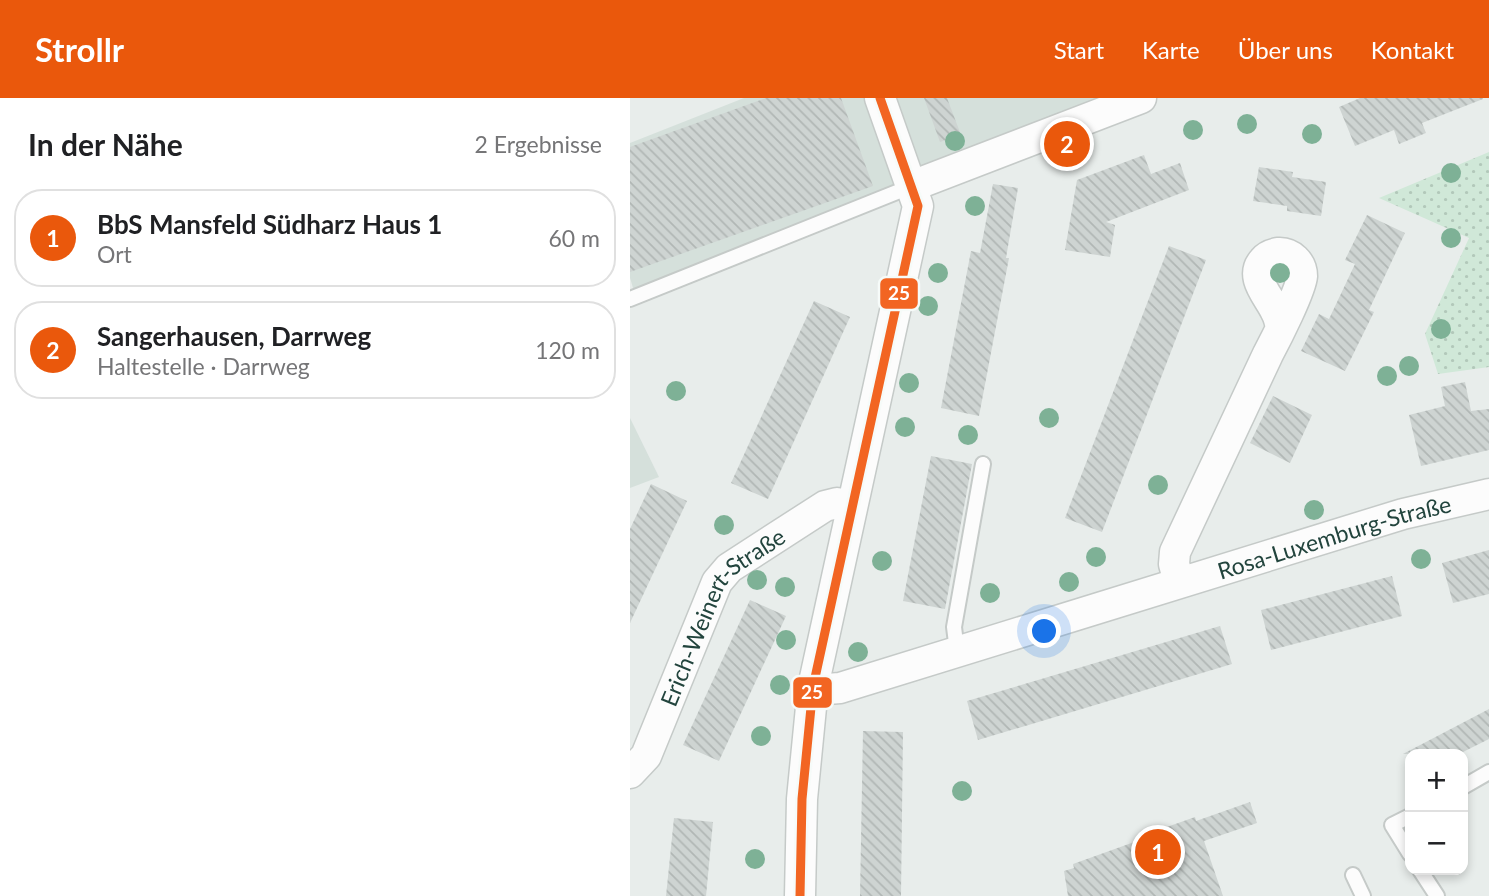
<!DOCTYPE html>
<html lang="de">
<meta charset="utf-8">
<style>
:root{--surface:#fff;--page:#f6f6f6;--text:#202124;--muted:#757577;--line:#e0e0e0;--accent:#ea580c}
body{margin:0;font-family:Lato,sans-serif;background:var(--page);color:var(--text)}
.controls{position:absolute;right:21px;bottom:21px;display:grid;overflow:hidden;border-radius:14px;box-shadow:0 4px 10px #0003}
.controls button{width:63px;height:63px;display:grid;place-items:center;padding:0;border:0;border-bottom:2px solid var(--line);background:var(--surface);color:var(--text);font:35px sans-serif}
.you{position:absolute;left:415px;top:534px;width:24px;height:24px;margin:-18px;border:5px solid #fff;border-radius:50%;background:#1a73e8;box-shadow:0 0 0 10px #1a73e833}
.badge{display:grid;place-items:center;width:46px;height:46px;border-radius:50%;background:var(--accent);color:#fff;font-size:23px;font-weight:700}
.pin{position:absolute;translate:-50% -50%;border:4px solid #fff;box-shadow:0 2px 7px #0006}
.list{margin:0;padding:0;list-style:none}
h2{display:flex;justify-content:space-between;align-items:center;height:91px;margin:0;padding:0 28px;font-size:30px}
h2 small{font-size:23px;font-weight:400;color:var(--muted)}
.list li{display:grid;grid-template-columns:46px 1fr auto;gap:21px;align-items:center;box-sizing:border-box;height:98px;margin:0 14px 14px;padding:0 14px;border:2px solid var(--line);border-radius:28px}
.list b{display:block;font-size:26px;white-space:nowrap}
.list p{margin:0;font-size:23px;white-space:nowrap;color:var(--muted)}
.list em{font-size:23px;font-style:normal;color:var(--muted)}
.map{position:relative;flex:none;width:859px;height:798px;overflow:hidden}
header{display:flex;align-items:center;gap:42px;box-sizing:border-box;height:98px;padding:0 35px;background:var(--accent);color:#fff}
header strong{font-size:33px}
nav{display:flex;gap:38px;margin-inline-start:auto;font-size:24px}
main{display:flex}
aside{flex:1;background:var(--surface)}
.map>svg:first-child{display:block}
.built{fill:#d5e0db}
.grass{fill:url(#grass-dots)}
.building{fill:url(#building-back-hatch)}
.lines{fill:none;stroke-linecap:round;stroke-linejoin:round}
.service-casing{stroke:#c5cac8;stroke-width:18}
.minor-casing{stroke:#c5cac8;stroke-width:33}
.service{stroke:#fcfcfc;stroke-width:14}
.minor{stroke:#fcfcfc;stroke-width:30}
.bus-1-casing{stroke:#f6fbf9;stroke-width:14}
.bus-1{stroke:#f26522;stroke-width:9}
.tree{fill:#7eb196}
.labels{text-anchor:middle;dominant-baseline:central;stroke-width:5;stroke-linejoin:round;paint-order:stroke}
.street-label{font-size:23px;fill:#22443d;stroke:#f6fbf9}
.line-badge{stroke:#f6fbf9;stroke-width:2.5}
.badge-label{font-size:19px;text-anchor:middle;font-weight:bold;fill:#fff}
</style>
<header>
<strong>Strollr</strong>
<nav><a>Start</a><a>Karte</a><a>Über uns</a><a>Kontakt</a></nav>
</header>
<main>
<aside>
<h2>In der Nähe<small>2 Ergebnisse</small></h2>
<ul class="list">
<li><span class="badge">1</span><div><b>BbS Mansfeld Südharz Haus 1</b><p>Ort</p></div><em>60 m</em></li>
<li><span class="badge">2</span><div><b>Sangerhausen, Darrweg</b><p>Haltestelle · Darrweg</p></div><em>120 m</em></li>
</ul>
</aside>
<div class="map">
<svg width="859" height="798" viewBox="0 0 859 798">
<defs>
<pattern id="grass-dots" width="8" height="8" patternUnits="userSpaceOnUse" patternTransform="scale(1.75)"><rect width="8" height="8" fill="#d0e8d8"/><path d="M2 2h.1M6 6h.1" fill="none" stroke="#b2c8ba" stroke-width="1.8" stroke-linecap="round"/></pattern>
<pattern id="building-back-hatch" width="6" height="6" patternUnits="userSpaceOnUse" patternTransform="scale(1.75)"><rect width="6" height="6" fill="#ced4d2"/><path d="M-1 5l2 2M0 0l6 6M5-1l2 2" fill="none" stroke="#b1b7b5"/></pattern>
</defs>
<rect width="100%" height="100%" fill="#e8edeb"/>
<g class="built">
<polygon points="114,0 511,0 4,193 0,180 0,45"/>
<polygon points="0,320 29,379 0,390"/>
</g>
<polygon class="grass" points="859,54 859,269 808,276 795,236 839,140 749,100"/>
<g class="building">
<polygon points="136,0 211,0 243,88 0,174 0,49"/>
<polygon points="294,0 317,0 331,37 310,44"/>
<polygon points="730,0 853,0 853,1 792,25 796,35 769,46 764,32 725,48 709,9"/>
<polygon points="514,57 521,76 550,65 559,92 476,124 485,127 480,159 435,152 447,82"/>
<polygon points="629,69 663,74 662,79 696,84 691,118 657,113 657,108 623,103"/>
<polygon points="363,86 388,90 376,160 379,160 349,318 311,310 341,153 350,155"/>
<polygon points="737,117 775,135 739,212 744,214 715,273 671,253 689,216 699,221 725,166 715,162"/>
<polygon points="539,148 576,162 472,434 435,420"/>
<polygon points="184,203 220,219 138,401 101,385"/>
<polygon points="835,284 841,313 859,311 859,352 791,368 779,317 815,308 811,289"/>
<polygon points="643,298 682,317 660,365 620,345"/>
<polygon points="301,358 342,366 315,511 273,503"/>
<polygon points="21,386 57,403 0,525 0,431"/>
<polygon points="859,452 859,496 823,505 812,465"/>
<polygon points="762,478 772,518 641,552 631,512"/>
<polygon points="120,502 156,518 89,663 53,647"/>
<polygon points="590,528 602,566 348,642 337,603"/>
<polygon points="859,611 859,641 829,656 773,656"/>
<polygon points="233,633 273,634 271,798 230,798"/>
<polygon points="620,704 627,725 574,743 593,798 438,798 434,773 444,770 443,766 507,743 506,740 565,719 566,723"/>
<polygon points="44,720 83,724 76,798 36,798"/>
</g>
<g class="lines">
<defs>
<g id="service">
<polyline points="0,201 282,88"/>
<polyline points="327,553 324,529 353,366"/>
<polyline points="833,689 859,674"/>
<polyline points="780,718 762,727 780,756"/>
<polyline points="790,772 807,798"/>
<polyline points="723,777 733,798"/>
</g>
<g id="minor">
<polyline points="282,88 511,0"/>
<path d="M549 484 544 466 545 454C576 388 607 322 638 256 646 241 671 192 672 178 672 165 661 154 648 155 643 156 637 158 634 162 618 179 639 198 646 214 649 219 650 225 651 230"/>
<path id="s1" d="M183 589 197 591 210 590 773 416 859 396"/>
<path id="s2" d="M0 675 16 658 87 484 99 470 195 408 207 405 222 407"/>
<polyline points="170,798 172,701 183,589 288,108 250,0"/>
</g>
</defs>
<use href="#service" class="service-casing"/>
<use href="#minor" class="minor-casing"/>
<use href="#service" class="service"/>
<use href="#minor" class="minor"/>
<defs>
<polyline id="bus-1" points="170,798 172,701 183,589 288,108 250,0"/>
</defs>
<use href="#bus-1" class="bus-1-casing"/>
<use href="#bus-1" class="bus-1"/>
</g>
<g class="tree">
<circle cx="617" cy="26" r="10"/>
<circle cx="563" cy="32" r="10"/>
<circle cx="682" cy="36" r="10"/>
<circle cx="325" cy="43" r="10"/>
<circle cx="821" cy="75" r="10"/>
<circle cx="345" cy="108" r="10"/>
<circle cx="821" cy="140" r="10"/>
<circle cx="308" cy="175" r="10"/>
<circle cx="650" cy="175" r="10"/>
<circle cx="298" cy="208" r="10"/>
<circle cx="811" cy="231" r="10"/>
<circle cx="779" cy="268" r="10"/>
<circle cx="757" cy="278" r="10"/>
<circle cx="279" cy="285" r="10"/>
<circle cx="46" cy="293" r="10"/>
<circle cx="419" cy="320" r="10"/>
<circle cx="275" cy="329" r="10"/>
<circle cx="338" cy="337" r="10"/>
<circle cx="528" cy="387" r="10"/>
<circle cx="684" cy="412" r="10"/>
<circle cx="94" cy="427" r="10"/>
<circle cx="466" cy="459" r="10"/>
<circle cx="791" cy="461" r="10"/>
<circle cx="252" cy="463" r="10"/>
<circle cx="127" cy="482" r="10"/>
<circle cx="439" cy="484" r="10"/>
<circle cx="155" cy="489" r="10"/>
<circle cx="360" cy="495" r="10"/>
<circle cx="156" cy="542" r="10"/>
<circle cx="228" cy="554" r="10"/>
<circle cx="150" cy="587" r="10"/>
<circle cx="131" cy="638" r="10"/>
<circle cx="332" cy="693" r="10"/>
<circle cx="125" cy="761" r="10"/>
</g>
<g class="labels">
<g class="street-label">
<text stroke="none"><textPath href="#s1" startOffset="544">Rosa-Luxemburg-Straße</textPath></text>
<text stroke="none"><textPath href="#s2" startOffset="186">Erich-Weinert-Straße</textPath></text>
</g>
</g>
<g class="line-badge">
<rect x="249" y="179" width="40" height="33" rx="7" fill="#f26522"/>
<rect x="162" y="578" width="41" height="33" rx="7" fill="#f26522"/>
</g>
<g class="badge-label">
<text x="269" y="202">25</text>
<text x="182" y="601">25</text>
</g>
</svg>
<div class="controls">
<button>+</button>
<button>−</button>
</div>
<div class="you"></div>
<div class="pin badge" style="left:528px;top:754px">1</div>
<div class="pin badge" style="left:437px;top:46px">2</div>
</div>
</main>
